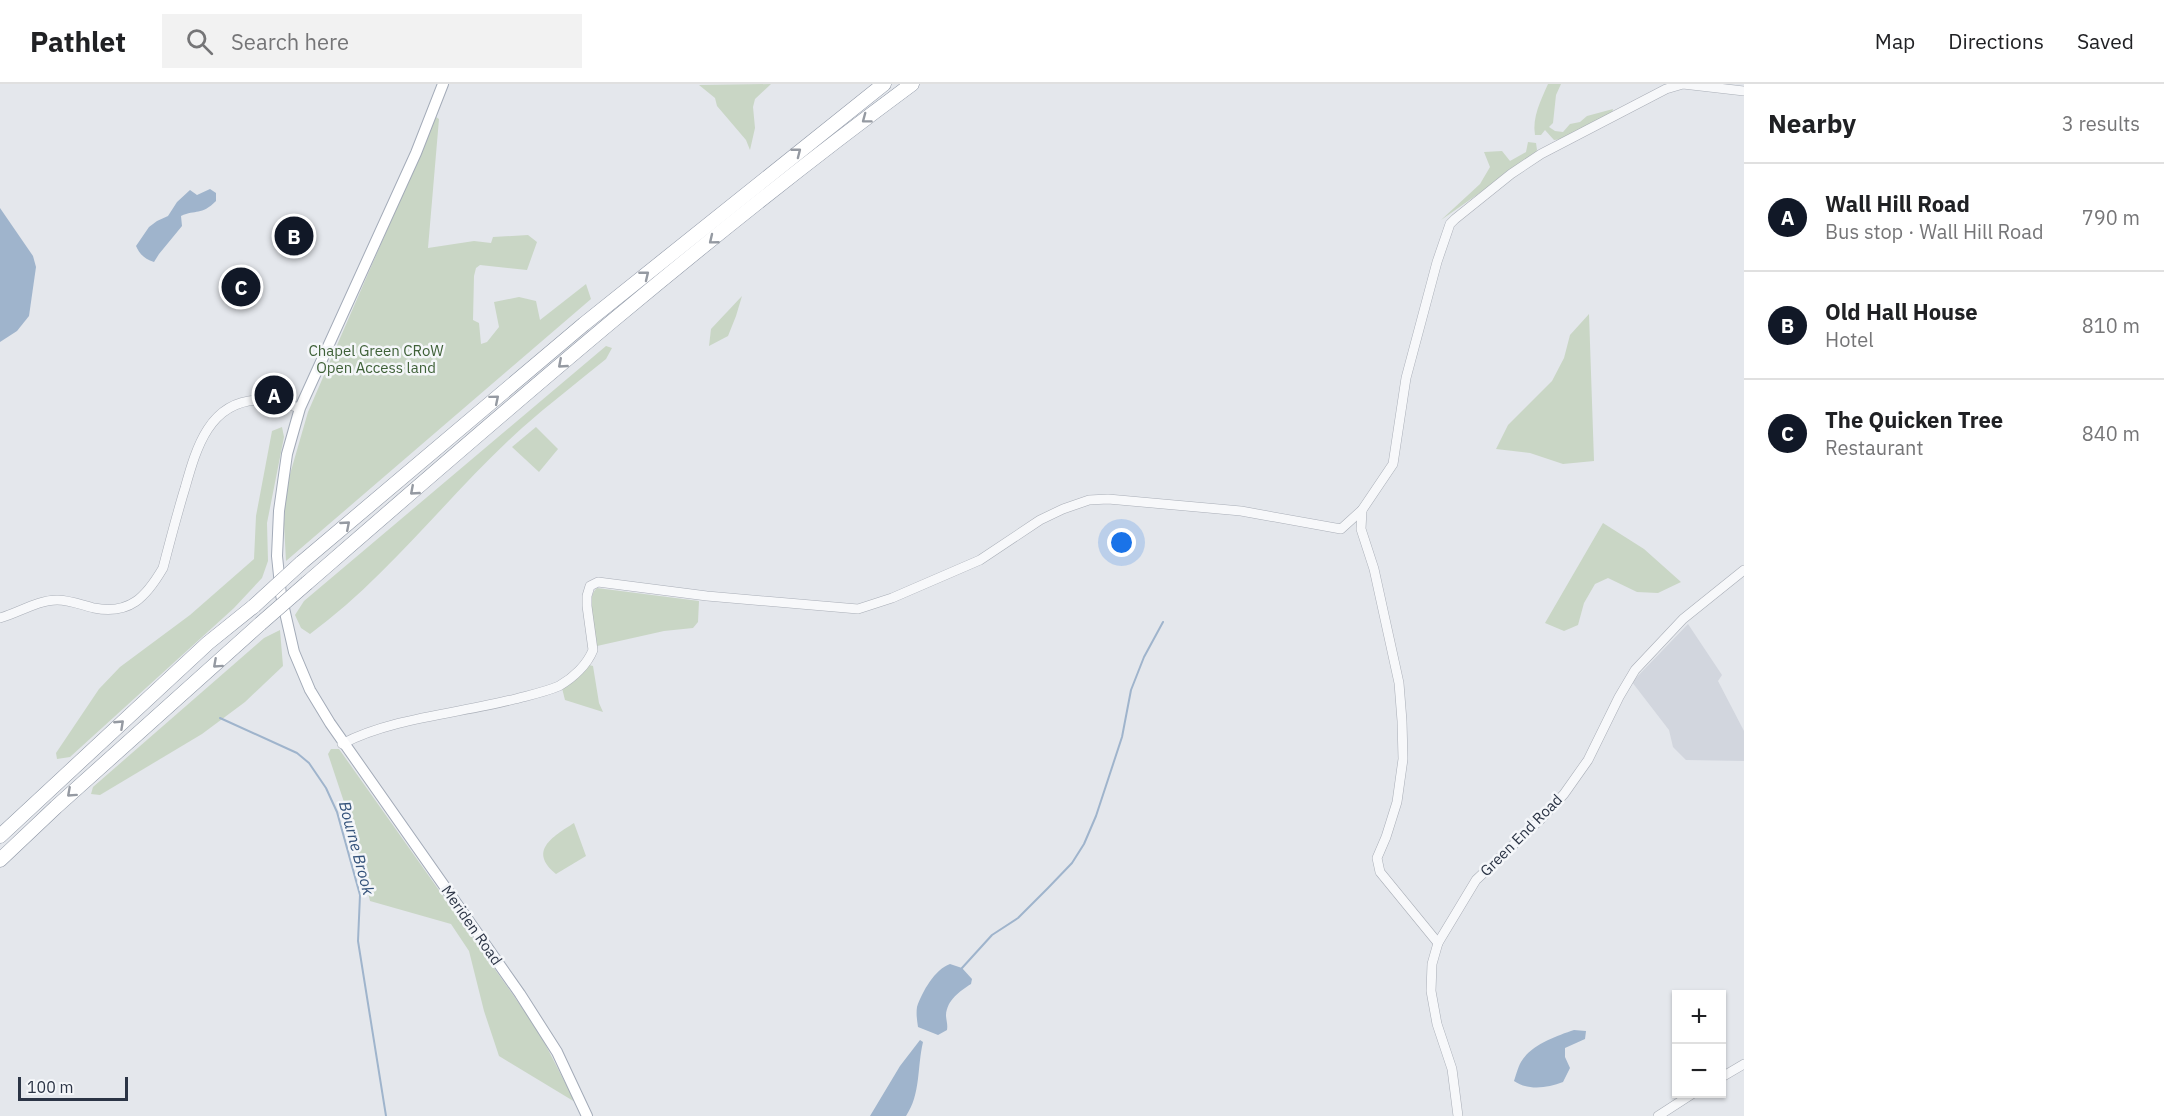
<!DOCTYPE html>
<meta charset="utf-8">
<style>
:root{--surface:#fff;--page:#f2f2f2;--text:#202124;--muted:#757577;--line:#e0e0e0;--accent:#111827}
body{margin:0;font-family:"IBM Plex Sans",sans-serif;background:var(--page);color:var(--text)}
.controls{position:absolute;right:18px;bottom:18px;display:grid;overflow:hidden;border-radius:0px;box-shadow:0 2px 4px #0004}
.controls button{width:54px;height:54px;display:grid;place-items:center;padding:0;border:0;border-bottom:2px solid var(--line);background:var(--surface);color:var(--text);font:30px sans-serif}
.scale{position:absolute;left:18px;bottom:15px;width:110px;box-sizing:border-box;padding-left:6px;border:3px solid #2b3445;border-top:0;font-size:16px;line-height:21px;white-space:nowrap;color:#2b3445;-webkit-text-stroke:4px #f4f6f9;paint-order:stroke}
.you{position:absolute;left:1122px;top:459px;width:21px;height:21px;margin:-15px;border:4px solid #fff;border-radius:50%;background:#1a73e8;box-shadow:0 0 0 9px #1a73e833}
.badge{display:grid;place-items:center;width:39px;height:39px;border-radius:50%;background:var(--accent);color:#fff;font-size:20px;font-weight:700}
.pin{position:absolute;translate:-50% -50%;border:3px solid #fff;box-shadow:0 2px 6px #0006}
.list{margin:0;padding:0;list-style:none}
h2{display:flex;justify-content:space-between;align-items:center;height:78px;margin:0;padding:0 24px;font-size:26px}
h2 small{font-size:20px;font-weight:400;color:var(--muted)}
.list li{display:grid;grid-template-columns:39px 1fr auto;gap:18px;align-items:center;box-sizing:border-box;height:108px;padding:0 24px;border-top:2px solid var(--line)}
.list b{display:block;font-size:22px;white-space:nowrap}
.list p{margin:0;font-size:20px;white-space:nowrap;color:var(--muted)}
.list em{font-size:20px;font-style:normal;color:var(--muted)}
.icon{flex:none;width:33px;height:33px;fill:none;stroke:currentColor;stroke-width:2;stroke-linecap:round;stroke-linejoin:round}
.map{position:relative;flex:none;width:1744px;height:1032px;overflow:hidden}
header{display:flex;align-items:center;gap:36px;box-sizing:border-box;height:84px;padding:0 30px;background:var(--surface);border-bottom:2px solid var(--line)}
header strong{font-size:28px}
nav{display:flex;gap:33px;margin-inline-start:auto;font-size:21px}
.search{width:420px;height:54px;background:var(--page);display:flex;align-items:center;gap:15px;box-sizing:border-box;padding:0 21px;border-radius:0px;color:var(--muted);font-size:22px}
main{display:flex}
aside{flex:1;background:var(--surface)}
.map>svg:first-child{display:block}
.built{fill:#d2d6de}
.green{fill:#c9d6c5}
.water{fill:#9fb4cc}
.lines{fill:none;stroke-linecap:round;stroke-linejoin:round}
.stream{stroke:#9fb4cc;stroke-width:2}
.minor-casing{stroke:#a9aeb7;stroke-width:10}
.major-casing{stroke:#a3abb8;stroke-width:12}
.highway-casing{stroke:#8b94a3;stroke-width:15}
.minor{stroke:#f7f8fa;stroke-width:9}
.major{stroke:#fff;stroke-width:10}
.highway{stroke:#fff;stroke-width:14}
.highway-bridge-casing{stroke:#8b94a3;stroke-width:15;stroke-linecap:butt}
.highway-bridge{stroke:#fff;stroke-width:14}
.oneway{stroke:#959aa2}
.labels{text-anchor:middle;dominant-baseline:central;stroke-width:5;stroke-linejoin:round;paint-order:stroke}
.park-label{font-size:15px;fill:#3f6138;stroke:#f4f6f9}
.street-label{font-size:15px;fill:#2b3445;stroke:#f4f6f9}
.water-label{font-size:16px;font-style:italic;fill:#34527a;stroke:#f4f6f9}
</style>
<header>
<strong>Pathlet</strong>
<div class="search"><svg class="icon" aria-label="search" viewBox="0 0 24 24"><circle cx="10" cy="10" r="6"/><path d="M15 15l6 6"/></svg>Search here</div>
<nav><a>Map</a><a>Directions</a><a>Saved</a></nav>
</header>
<main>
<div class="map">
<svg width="1744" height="1032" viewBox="0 0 1744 1032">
<rect width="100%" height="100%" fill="#e4e7ec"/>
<polygon class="built" points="1688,540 1722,591 1718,597 1744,647 1744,677 1686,676 1673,663 1669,646 1632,598"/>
<g class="green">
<polygon points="771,0 755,15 753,23 755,44 750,66 746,56 717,22 715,14 699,1"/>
<path d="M1548 0H1561L1556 11 1553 39 1549 43 1555 47 1563 48 1570 40 1580 38 1587 32 1613 25 1612 29 1563 55 1554 56 1545 46 1541 51H1535C1532 33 1541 16 1548 0Z"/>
<polygon points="436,33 439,35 428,164 474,157 491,159 493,153 528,151 537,158 527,186 480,181 476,184 474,192 473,236 479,239 481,260 487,258 499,243 494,218 519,213 536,217 540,236 586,200 591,215 286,477 284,440 286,404 308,328"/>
<polygon points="1528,58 1536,59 1537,66 1534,71 1441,136 1480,100 1490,83 1484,68 1502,67 1510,77 1526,68"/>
<polygon points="742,212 736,232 728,252 709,262 711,245"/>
<polygon points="1589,230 1594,377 1563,380 1530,369 1496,365 1508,341 1552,297 1564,274 1570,251"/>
<path d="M606 262 612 264 606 275C578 298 549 320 522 344 449 410 389 492 310 550L301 544 295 531 304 517Z"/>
<polygon points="282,343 284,353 267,439 268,477 262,494 234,524 70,673 57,675 56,669 99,605 120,583 190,531 254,475 256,432 272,347"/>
<polygon points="536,343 558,365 539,388 512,363"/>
<polygon points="1603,439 1644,465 1681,498 1658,509 1637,508 1608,494 1595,500 1584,519 1578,541 1564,547 1545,539"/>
<path d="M597 504 699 517 698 538 693 544 664 547 597 562C595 548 585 513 597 504Z"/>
<polygon points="280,546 283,582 245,618 202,650 100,711 91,710 93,703 264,554"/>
<polygon points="589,581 593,582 599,619 603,628 565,616 562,604"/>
<polygon points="331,665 339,665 538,946 575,1018 499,972 484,927 469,867 451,840 370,817 352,742 328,670"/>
<path d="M574 739 586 772 556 790C528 767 552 753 574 739Z"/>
</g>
<g class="water">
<path d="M210 105 216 109V117C201 132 196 125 181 132L182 142 159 170 154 178C145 175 140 171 136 162L149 143 157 137 168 132 177 118 190 106 197 111Z"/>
<polygon points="0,124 33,172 36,183 29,232 17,247 0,258"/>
<path d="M950 880 962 884 972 895 971 900C960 907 947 916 946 931 946 936 948 940 947 946L938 951 918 943C917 936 916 930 917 923 922 908 935 885 950 880Z"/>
<path d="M1574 946 1586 947 1585 955 1565 964V973L1570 984 1563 998C1547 1004 1529 1007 1514 997 1516 991 1518 983 1521 978 1531 961 1556 952 1574 946Z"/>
<path d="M920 956 923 958C917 983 921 1010 906 1032H870L900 982Z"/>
</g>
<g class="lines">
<g class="stream">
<polyline points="220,634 297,669 309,679 326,704 337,728 360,811 358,857 386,1032"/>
<polyline points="962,884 992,851 1018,834 1048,804 1072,779 1084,760 1096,732 1122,653 1131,606 1144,573 1163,538"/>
</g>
<defs>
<g id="minor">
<polyline points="1362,426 1361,445 1374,485 1399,599 1402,637 1403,675 1397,718 1386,753 1377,774 1380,788 1438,859"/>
<path d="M0 534C18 529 38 516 57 516 69 516 82 521 94 524 130 531 146 513 163 484 170 457 177 430 185 404 196 365 209 317 259 316 273 316 286 320 300 324"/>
<path d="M342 660C391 634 461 629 515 615 530 611 545 608 559 602 573 594 587 581 593 566L587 522V512L590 502 598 498 707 512 858 525 892 514 980 476 1040 436 1063 425 1089 416 1108 415 1241 427 1341 445 1362 426 1393 380 1406 294 1437 178 1450 140 1455 135 1511 90 1541 70 1666 5 1683 0 1744 7"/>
<polyline points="1722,993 1744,980"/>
<polyline points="1458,1032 1452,985 1437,940 1431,907 1432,880 1438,859 1476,796 1542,734 1564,710 1588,676 1619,613 1635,586 1683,535 1744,486"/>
<polyline points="1658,1032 1692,1010"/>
</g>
<polyline id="major" points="443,0 416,69 300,324 287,370 279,427 277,472 281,511 294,568 310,606 330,639 520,910 557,968 587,1032"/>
<g id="highway">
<polyline points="301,479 584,240 884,0"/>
<path d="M307 499C504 328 702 155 912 0"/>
<polyline points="0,752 208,559 254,522"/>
<polyline points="0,776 56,723 260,540"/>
</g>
</defs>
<use href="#minor" class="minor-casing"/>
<use href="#major" class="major-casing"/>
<use href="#highway" class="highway-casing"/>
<use href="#minor" class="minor"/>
<use href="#major" class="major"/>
<use href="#highway" class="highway"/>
<defs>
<g id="highway-bridge">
<polyline points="254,522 301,479"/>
<polyline points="260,540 307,499"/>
</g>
</defs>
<use href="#highway-bridge" class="highway-bridge-casing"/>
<use href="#highway-bridge" class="highway-bridge"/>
</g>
<defs><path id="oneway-chevron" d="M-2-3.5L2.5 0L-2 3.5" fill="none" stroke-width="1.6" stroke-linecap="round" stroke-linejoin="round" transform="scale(1.5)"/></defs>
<g class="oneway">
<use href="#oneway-chevron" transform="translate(866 35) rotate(143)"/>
<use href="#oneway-chevron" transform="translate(797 68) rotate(-38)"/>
<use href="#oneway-chevron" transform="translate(713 156) rotate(141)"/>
<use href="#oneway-chevron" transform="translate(645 191) rotate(-39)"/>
<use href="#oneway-chevron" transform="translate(562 280) rotate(139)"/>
<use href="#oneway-chevron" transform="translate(495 315) rotate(-40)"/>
<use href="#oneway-chevron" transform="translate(414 407) rotate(139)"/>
<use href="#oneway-chevron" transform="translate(346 441) rotate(-41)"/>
<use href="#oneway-chevron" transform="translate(217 580) rotate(138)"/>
<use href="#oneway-chevron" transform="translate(120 640) rotate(-43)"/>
<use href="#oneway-chevron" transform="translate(71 709) rotate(138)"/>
</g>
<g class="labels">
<g class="park-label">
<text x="376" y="266">Chapel Green CRoW<tspan x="376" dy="17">Open Access land</tspan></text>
</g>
<g class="street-label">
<text transform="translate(1521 751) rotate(-45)">Green End Road</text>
<text transform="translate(472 841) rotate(55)">Meriden Road</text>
</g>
<g class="water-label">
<text transform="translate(357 764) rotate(75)">Bourne Brook</text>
</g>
</g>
</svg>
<div class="controls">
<button>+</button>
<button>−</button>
</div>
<div class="scale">100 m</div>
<div class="you"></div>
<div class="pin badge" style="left:274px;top:311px">A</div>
<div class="pin badge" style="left:294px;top:152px">B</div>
<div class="pin badge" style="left:241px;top:203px">C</div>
</div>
<aside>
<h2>Nearby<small>3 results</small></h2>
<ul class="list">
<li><span class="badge">A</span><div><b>Wall Hill Road</b><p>Bus stop · Wall Hill Road</p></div><em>790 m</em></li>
<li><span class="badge">B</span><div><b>Old Hall House</b><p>Hotel</p></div><em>810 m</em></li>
<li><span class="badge">C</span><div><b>The Quicken Tree</b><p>Restaurant</p></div><em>840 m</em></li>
</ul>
</aside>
</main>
